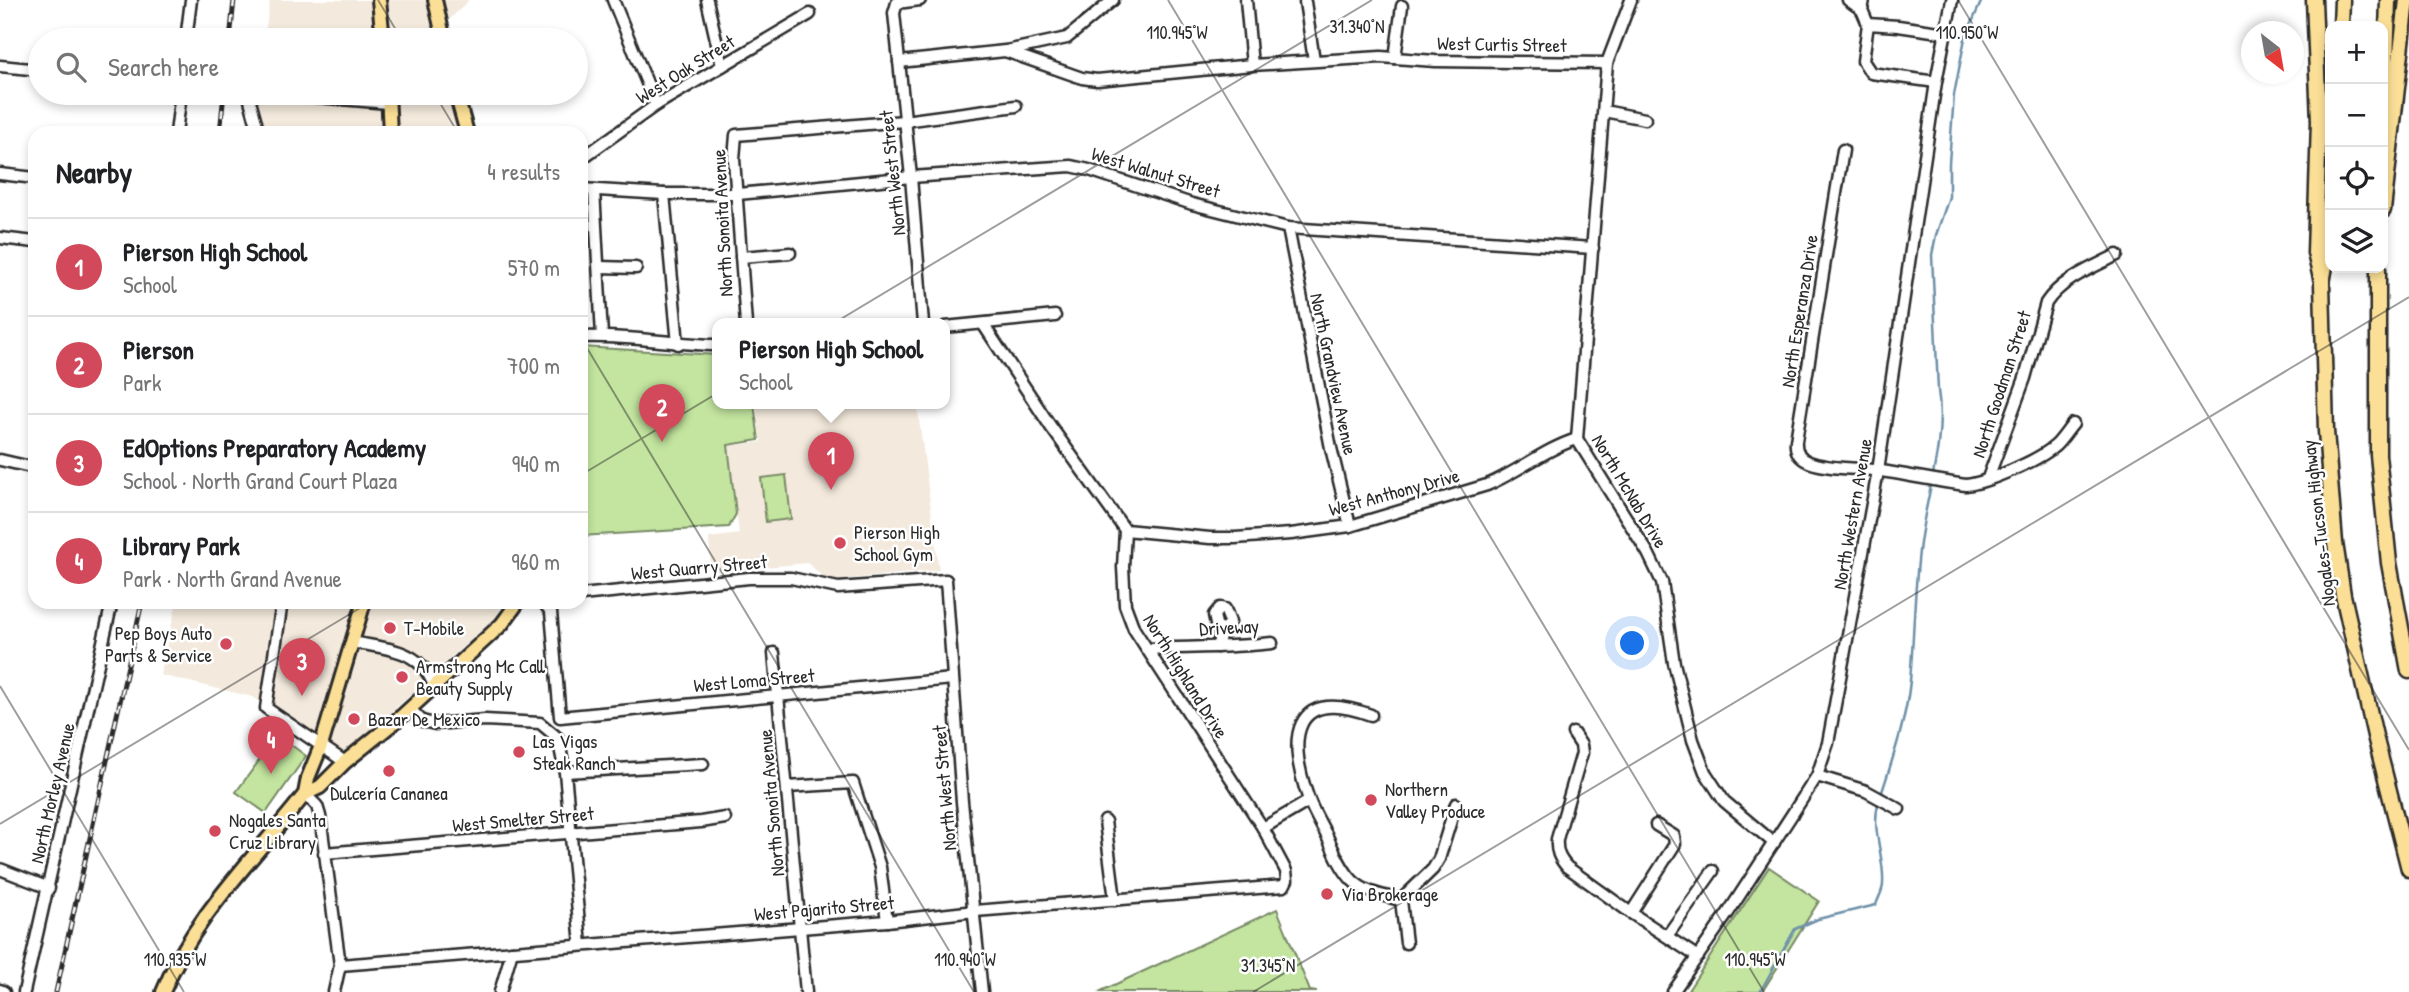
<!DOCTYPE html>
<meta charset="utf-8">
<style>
:root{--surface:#fff;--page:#f2f2f2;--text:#202124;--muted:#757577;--line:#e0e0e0;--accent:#d1495b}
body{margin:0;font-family:"Patrick Hand",sans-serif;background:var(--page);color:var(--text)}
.controls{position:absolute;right:21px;top:21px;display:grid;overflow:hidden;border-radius:14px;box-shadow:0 4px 10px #0003}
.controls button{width:63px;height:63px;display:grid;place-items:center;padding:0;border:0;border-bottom:2px solid var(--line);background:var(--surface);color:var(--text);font:35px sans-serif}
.compass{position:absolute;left:2241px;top:21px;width:63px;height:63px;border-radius:50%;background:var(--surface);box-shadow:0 4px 10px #0003;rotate:149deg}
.you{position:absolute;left:1633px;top:644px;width:24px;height:24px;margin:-18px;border:5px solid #fff;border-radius:50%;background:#1a73e8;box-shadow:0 0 0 10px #1a73e833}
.badge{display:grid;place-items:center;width:46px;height:46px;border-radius:50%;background:var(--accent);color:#fff;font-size:23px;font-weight:700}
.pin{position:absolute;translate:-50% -58px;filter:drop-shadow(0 2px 4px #0008)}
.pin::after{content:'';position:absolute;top:37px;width:24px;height:21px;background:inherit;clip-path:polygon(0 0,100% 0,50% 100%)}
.popup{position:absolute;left:712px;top:318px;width:238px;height:91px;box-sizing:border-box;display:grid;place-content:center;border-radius:14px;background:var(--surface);filter:drop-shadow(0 2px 5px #0005);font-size:23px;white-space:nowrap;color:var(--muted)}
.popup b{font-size:26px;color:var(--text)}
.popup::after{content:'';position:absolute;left:50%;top:100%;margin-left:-14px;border:14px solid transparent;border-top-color:var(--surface)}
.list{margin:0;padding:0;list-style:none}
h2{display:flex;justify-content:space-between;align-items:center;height:91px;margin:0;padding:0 28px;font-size:30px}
h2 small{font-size:23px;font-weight:400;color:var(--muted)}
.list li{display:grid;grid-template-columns:46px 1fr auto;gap:21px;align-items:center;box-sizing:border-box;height:98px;padding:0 28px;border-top:2px solid var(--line)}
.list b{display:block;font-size:26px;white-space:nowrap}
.list p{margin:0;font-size:23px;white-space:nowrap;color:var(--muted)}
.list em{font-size:23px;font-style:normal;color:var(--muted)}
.icon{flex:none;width:38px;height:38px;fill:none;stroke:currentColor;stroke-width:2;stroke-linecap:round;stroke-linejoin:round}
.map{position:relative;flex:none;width:2409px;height:992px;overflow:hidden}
.search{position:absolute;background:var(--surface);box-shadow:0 4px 10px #0003;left:28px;top:28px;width:560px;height:77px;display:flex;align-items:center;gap:18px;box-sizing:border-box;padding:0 24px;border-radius:38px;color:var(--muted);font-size:26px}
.panel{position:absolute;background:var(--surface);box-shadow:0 4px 10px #0003;left:28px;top:126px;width:560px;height:483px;border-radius:21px}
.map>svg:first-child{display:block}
.built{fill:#f3e9dc}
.green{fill:#c3e59f;stroke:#778865;stroke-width:2}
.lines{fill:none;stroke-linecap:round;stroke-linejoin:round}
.stream{stroke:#6e90a8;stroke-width:2.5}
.minor-casing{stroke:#2b2b2b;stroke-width:15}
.major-casing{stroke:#2b2b2b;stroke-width:18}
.highway-casing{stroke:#2b2b2b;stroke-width:19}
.minor{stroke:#fff;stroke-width:10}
.major{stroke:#fbdf96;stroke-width:12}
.highway{stroke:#fbdf96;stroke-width:14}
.rail-casing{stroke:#2b2b2b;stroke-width:5}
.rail{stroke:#fff;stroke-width:2.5;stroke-dasharray:8;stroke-linecap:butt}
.ticks{fill:none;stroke:#2b2b2b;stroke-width:2;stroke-opacity:0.45}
.poi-dot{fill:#d1495b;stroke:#fff;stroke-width:2.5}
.labels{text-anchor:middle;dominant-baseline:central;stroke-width:5;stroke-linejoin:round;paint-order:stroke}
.street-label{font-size:19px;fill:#2b2b2b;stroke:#fff}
.poi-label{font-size:19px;fill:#2b2b2b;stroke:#fff;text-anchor:start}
.ticks-label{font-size:18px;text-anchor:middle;fill:#2b2b2b;stroke:#fff;stroke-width:5;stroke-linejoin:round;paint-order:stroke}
</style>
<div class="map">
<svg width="2409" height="992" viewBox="0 0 2409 992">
<rect width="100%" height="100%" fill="#fff"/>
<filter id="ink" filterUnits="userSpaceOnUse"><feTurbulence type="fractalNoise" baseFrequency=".0143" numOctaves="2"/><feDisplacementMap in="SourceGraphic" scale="14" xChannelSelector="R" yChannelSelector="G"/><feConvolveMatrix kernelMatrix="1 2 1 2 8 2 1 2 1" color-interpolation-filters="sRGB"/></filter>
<g filter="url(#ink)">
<g class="built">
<polygon points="270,0 469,0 435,34 436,40 264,40"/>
<polygon points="256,93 451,93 463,133 248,133"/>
<polygon points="756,404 917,404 939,570 827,581 808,563 711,572 709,538 739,534 729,446 761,442"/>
<polygon points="177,602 504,602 496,617 344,755 253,697 160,675"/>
</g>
<g class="green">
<polygon points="581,347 717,355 717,404 754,404 759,440 728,445 736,514 729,527 581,536"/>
<polygon points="786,475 791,519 766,522 761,478"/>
<polygon points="278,735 306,756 266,813 236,792"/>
<polygon points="1769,867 1819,901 1762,992 1687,992"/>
<polygon points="1277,909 1310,991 1317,992 1099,992"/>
</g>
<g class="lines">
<g class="stream">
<path d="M1881 795C1893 758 1906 720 1910 681 1914 635 1914 589 1920 543 1927 492 1946 441 1938 390L1932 255 1936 235 1949 197V163L1954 95 1965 38 1982 0"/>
<path d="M1760 992 1795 929 1818 919 1876 905C1878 898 1883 891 1883 884 1885 856 1870 829 1879 801"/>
</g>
<defs>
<g id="minor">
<polyline points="613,0 656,105"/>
<polyline points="707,0 722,66"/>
<polyline points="920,0 897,3 894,13 911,177 923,324"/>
<polyline points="1246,0 1252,65"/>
<polyline points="1631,0 1607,63 1577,439 1648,553 1662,582 1674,663 1693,740 1705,772 1724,801 1774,843"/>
<polyline points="1848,0 1862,10"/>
<polyline points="1864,0 1862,10 1868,24"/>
<polyline points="1305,2 1314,60"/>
<polyline points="186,40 191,0"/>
<polyline points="1006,51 1067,38 1113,0"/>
<polyline points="1395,58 1402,6"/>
<polyline points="899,62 1005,51 1082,78 1097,80 1252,65 1381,57 1435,61 1607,63"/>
<polyline points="0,66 40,70"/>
<polyline points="1936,82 1871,73 1863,61 1868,24 1898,26 1946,33"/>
<polyline points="248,93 259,133"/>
<polyline points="269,93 388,103"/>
<polyline points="1604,111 1645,119"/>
<polyline points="176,133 181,93"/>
<path d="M1843 150 1796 441C1795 451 1799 458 1809 462 1828 469 1854 468 1874 470 1905 474 1935 481 1966 485 1986 483 2040 460 2056 445 2062 439 2067 431 2073 424"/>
<polyline points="581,159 656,105 810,14"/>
<polyline points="0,174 35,178"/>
<polyline points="581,189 664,194 738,194 911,177 1071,166 1089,170 1192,204 1288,228 1593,248"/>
<polyline points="594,190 602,336"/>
<polyline points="664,194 678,344"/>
<polyline points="1288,228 1331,448 1350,526"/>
<polyline points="0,238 35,242"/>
<polyline points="741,257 790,253"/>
<polyline points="599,267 636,268"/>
<polyline points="746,324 734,159 736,135 904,121 1016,106"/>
<polyline points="945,327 1055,316"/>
<path d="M581 337C626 335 672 344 717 345"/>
<polyline points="0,460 35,468"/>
<path d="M1988 478 2025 378 2046 303C2062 279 2092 268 2117 255"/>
<path d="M1125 530 1210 538H1235L1291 534 1350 526 1487 485C1518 472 1545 449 1577 439"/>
<polyline points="581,595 749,578 791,578 838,588 946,580 962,802 982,992"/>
<polyline points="282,602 266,708 345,762"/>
<polyline points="543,602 551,612 560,717 952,679"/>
<path d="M352 642C387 649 420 648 434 686"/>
<polyline points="1217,647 1221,633 1230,622 1225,609 1220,608 1214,615 1217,629 1221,633"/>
<path d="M1146 649C1188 647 1230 648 1272 643"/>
<polyline points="774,653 806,992"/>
<polyline points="410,709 422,721 435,724 485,720 540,723 558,738 565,772 581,945"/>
<path d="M1371 715C1291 686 1287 739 1309 800 1313 811 1320 823 1326 834 1333 849 1340 867 1352 880 1365 893 1384 896 1401 900L1433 869 1439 859 1456 804"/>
<path d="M1573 733 1581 745 1582 753 1557 839C1556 851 1559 858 1567 867L1631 913 1698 957"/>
<polyline points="565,772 703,764"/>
<polyline points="1817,776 1866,791 1899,809"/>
<polyline points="787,787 853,783 880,867 887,921"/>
<polyline points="305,794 317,806 320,816 340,965 334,992"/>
<polyline points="1105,821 1115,900"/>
<polyline points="1263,828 1309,801"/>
<polyline points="324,853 701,822 725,818"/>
<polyline points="0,869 49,888"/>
<polyline points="1401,900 1406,943"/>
<polyline points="1631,913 1675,844 1674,836 1656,825"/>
<polyline points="1667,936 1713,871"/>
<polyline points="340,965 887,921 975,911 1284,886 1287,880 1286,871 1263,828 1134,629 1125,605 1123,567 1125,530 1051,427 983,324"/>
<polyline points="0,990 4,992"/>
<polyline points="24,992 112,602"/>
<polyline points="500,992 512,951"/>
<polyline points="1673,992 1728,913 1817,776 1828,743 1878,471 1936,82 1952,0"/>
</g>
<g id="major">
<polyline points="379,0 383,40"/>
<polyline points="435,0 444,40"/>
<polyline points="388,93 390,133"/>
<polyline points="456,93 467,133"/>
<polyline points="305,794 320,787 345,762 402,716 502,624 518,602"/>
<path d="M163 992C194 915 254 859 305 794L308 778 321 746 364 602"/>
</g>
<g id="highway">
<polyline points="2314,0 2319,121 2315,253 2321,278"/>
<polyline points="2341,26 2342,0"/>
<polyline points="2384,129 2388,0"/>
<polyline points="2330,208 2328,249 2322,283 2326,431 2335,543 2343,595 2375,736 2409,869"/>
<polyline points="2383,210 2407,0"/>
<polyline points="2378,268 2378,455 2389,563 2409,671"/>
</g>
</defs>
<use href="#minor" class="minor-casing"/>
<use href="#major" class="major-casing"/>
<use href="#highway" class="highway-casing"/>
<use href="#minor" class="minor"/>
<use href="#major" class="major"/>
<use href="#highway" class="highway"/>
<defs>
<g id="rail">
<polyline points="230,40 234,0"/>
<polyline points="220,133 224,93"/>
<polyline points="56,992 142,602"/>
</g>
</defs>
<use href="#rail" class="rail-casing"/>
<use href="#rail" class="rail"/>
</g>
</g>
<path class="ticks" d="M378 0 402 40M1168 0 1764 992M1958 0 2409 750M434 93 458 133M581 338 974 992M581 475 1372 0M0 686 184 992M0 824 370 602M1253 992 2409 297"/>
<g class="poi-dot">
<circle cx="840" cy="543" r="7"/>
<circle cx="390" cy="628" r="7"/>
<circle cx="226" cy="644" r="7"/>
<circle cx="402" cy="677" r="7"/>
<circle cx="354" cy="719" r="7"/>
<circle cx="519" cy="752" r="7"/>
<circle cx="389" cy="771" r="7"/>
<circle cx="1371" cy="800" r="7"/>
<circle cx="215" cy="831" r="7"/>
<circle cx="1327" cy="894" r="7"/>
</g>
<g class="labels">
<g class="street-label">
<text transform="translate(1502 44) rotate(1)">West Curtis Street</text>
<text transform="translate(685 69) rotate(-32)">West Oak Street</text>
<text transform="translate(1156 172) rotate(17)">West Walnut Street</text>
<text transform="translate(892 173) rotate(-96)">North West Street</text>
<text transform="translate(722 223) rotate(-93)">North Sonoita Avenue</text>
<text transform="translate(1799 311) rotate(-81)">North Esperanza Drive</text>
<text transform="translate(1334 374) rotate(78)">North Grandview Avenue</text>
<text transform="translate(2001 384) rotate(-72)">North Goodman Street</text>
<text transform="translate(1630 491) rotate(59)">North McNab Drive</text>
<text transform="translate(1394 492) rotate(-15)">West Anthony Drive</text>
<text transform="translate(1852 514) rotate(-80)">North Western Avenue</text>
<text transform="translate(2318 523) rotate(-97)">Nogales–Tucson Highway</text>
<text transform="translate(699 567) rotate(-5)">West Quarry Street</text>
<text transform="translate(1229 627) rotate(-3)">Driveway</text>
<text transform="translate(1186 676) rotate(58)">North Highland Drive</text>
<text transform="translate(754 680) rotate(-5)">West Loma Street</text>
<text transform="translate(944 788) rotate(-95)">North West Street</text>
<text transform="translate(52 793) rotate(-77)">North Morley Avenue</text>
<text transform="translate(771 803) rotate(-95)">North Sonoita Avenue</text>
<text transform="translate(523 819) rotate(-5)">West Smelter Street</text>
<text transform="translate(824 908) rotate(-5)">West Pajarito Street</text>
</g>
<g class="poi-label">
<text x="854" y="532">Pierson High<tspan x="854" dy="22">School Gym</tspan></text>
<text x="404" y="628">T-Mobile</text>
<text x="212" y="633" text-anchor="end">Pep Boys Auto<tspan x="212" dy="22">Parts &amp; Service</tspan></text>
<text x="416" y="666">Armstrong Mc Call<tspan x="416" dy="22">Beauty Supply</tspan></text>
<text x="368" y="719">Bazar De Mexico</text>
<text x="533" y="741">Las Vigas<tspan x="533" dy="22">Steak Ranch</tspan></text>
<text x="1385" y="789">Northern<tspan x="1385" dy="22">Valley Produce</tspan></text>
<text x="389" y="793" text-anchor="middle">Dulcería Cananea</text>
<text x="229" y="820">Nogales Santa<tspan x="229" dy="22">Cruz Library</tspan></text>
<text x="1341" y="894">Via Brokerage</text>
</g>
</g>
<g class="ticks-label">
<text x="1357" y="33">31.340°N</text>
<text x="1177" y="39">110.945°W</text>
<text x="1967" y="39">110.950°W</text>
<text x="175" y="966">110.935°W</text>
<text x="965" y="966">110.940°W</text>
<text x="1755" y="966">110.945°W</text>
<text x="1268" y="972">31.345°N</text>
</g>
</svg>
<div class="controls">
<button>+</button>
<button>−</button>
<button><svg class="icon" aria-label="locate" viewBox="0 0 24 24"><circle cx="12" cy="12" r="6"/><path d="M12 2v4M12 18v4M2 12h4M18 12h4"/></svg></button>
<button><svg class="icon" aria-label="layers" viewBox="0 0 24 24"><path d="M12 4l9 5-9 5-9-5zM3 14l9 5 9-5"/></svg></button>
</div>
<svg class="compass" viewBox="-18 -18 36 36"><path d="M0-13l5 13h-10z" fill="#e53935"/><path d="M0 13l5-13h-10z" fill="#757577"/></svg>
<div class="you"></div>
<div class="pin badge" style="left:831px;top:490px">1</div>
<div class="popup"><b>Pierson High School</b>School</div>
<div class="pin badge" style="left:662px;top:442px">2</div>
<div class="pin badge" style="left:302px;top:696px">3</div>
<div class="pin badge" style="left:271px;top:774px">4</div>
<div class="search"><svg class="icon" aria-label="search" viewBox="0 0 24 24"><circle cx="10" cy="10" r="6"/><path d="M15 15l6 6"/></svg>Search here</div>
<section class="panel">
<h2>Nearby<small>4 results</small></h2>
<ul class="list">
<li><span class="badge">1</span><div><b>Pierson High School</b><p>School</p></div><em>570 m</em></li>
<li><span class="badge">2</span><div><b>Pierson</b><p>Park</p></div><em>700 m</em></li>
<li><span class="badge">3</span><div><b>EdOptions Preparatory Academy</b><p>School · North Grand Court Plaza</p></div><em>940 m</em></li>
<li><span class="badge">4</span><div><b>Library Park</b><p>Park · North Grand Avenue</p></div><em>960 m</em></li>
</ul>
</section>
</div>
